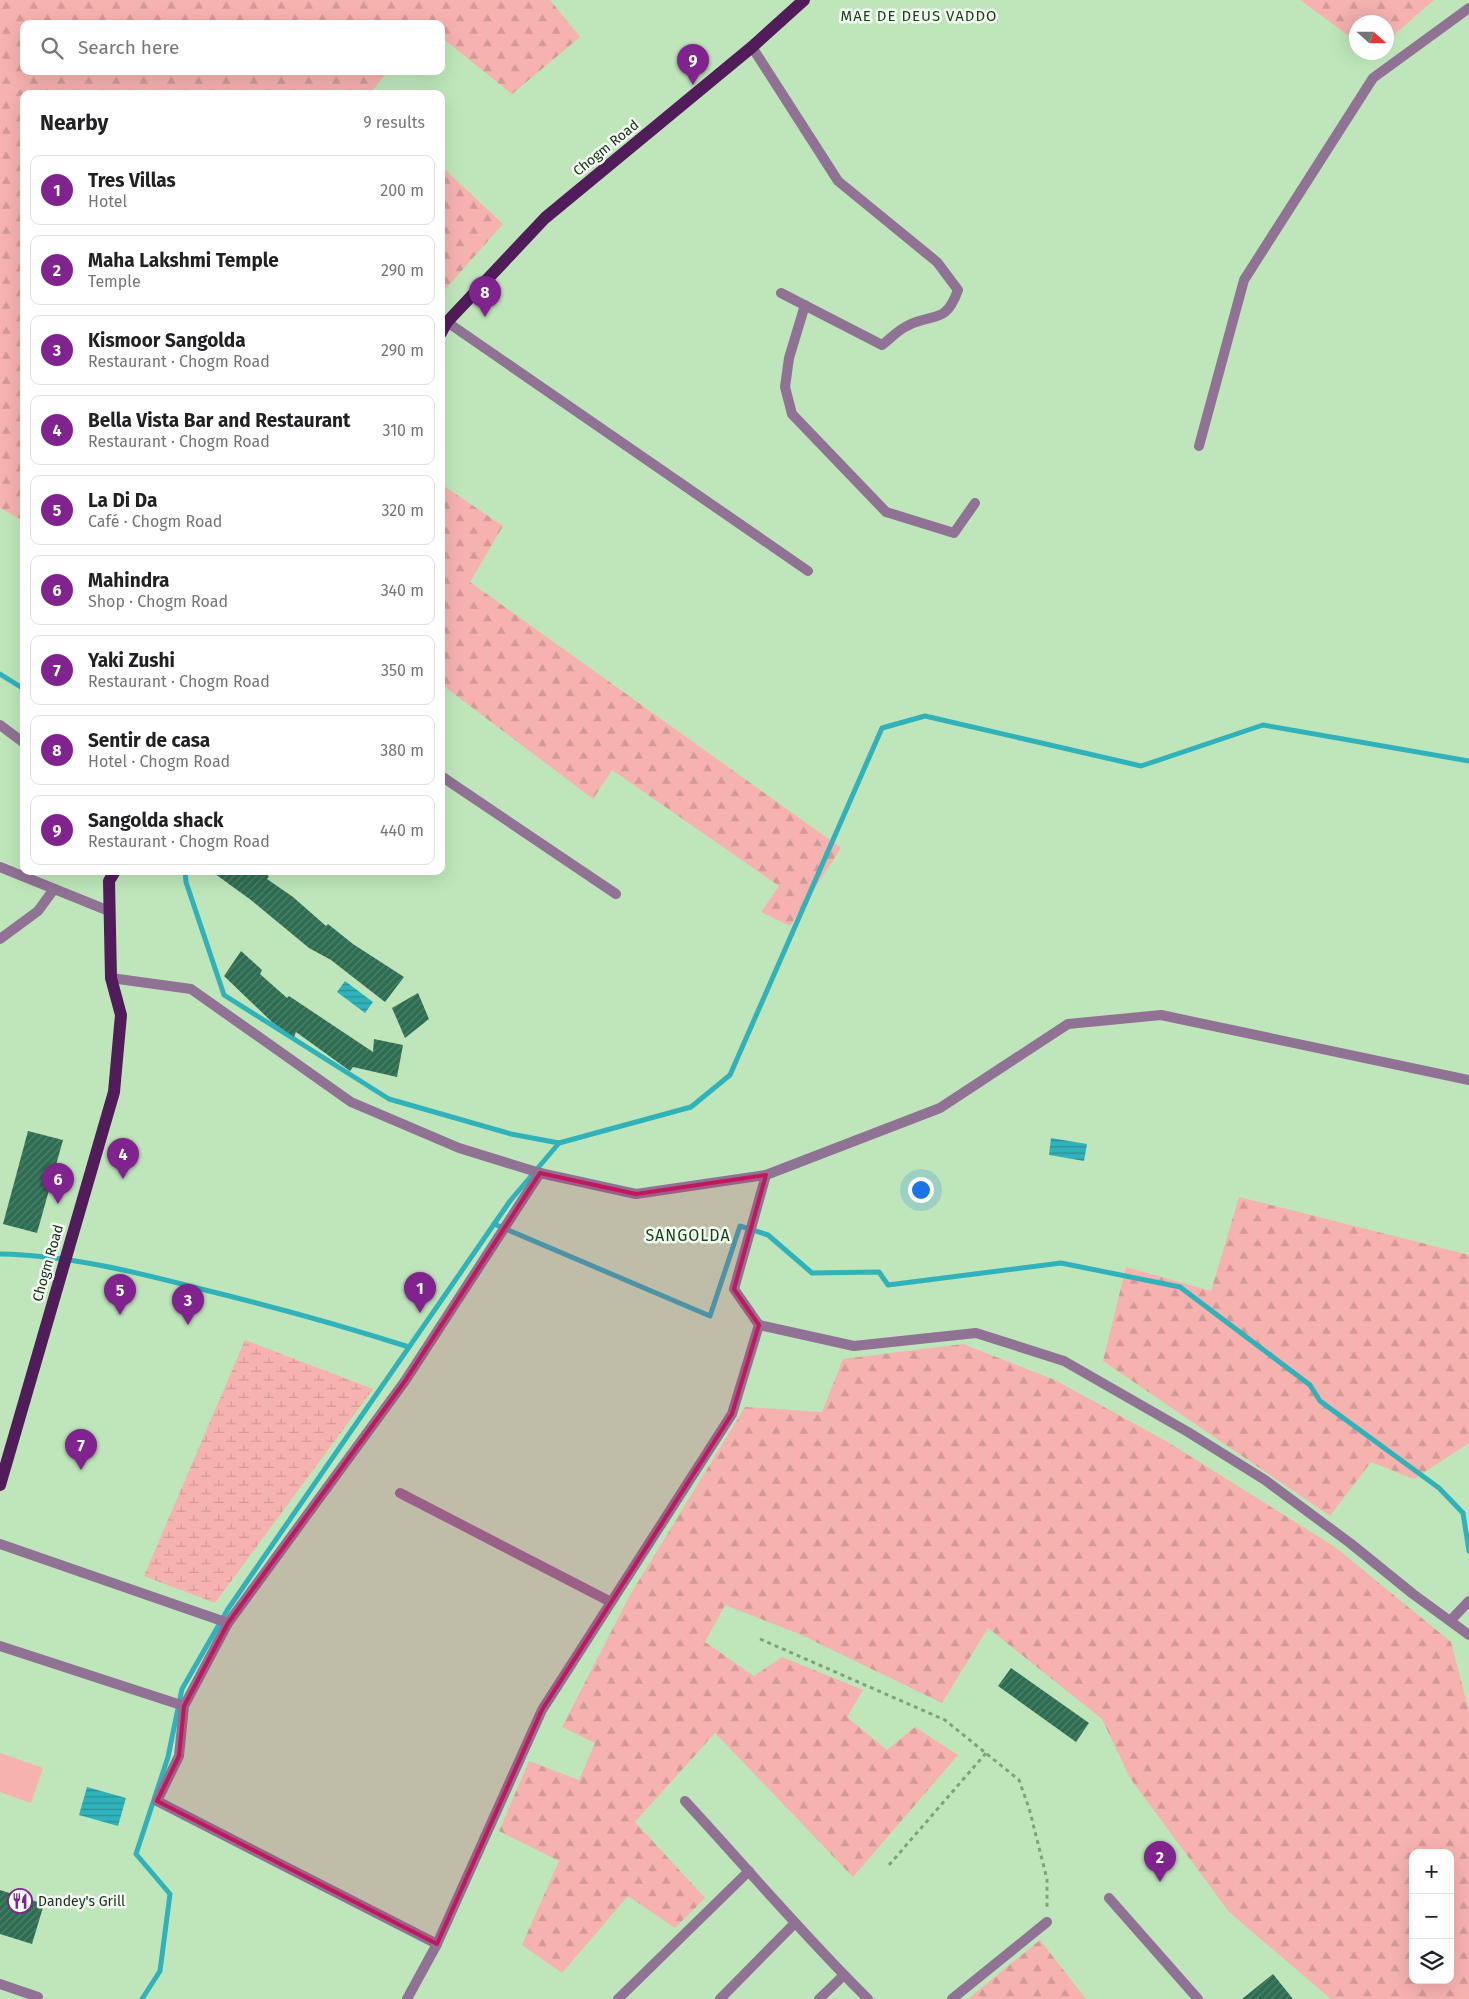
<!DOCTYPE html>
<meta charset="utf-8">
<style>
:root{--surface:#fff;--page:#f2f2f2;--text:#202124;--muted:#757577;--line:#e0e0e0;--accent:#81238f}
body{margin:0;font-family:"Fira Sans",sans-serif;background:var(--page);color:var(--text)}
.controls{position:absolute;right:15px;bottom:15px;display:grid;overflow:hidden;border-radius:10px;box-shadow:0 5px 20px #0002}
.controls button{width:45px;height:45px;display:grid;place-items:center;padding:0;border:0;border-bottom:1px solid var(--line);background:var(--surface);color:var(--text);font:25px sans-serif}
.compass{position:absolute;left:1349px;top:15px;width:45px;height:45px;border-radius:50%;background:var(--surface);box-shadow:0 5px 20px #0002;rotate:111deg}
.you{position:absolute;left:920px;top:1189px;width:18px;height:18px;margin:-12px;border:4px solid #fff;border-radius:50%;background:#1a73e8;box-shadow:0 0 0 8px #1a73e833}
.badge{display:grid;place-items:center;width:32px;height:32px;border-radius:50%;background:var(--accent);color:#fff;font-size:16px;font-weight:700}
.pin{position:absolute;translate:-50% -41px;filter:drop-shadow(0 1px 2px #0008)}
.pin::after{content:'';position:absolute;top:26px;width:18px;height:15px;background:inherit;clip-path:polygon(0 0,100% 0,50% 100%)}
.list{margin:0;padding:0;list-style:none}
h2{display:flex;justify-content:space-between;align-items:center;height:65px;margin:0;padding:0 20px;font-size:21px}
h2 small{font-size:16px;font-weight:400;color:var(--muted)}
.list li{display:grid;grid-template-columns:32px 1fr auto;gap:15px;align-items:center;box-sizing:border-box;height:70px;margin:0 10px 10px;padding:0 10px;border:1px solid var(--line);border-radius:10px}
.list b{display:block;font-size:19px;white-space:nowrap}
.list p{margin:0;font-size:16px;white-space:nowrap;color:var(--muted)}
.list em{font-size:16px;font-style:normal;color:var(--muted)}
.icon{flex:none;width:28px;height:28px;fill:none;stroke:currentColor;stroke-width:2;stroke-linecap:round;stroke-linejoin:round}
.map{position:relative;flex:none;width:1469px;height:1999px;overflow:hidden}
.search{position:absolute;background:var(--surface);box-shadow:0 5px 20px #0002;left:20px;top:20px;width:425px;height:55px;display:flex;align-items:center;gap:12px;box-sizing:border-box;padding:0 18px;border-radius:10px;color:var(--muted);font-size:19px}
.panel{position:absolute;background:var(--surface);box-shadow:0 5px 20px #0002;left:20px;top:90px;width:425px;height:785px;border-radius:10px}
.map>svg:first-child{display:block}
.green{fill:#f6b2af}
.forest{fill:url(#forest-firs);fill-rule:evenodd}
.wetland{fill:url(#wetland-marsh)}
.water{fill:url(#water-rules)}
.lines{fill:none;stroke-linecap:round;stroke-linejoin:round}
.stream{stroke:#30b2bb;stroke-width:5}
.building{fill:url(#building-hatch)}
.path{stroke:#829f7f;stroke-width:3;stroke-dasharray:4 4;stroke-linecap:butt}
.service{stroke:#907294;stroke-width:10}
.minor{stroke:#907294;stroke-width:10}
.primary{stroke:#501c59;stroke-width:12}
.marked{fill:#c2185b;fill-opacity:0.2;stroke:#c2185b;stroke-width:4;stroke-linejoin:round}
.labels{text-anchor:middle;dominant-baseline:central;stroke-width:5;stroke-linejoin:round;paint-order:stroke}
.street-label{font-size:14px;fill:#212f1f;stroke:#f2fef1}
.poi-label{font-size:14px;fill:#212f1f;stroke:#f2fef1;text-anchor:start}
.neighbourhood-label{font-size:15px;letter-spacing:1px;fill:#1e3e1b;stroke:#f2fef1}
.quarter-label{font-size:16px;letter-spacing:1px;fill:#1e3e1b;stroke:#f2fef1}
</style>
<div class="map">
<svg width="1469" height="1999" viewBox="0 0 1469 1999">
<defs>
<pattern id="forest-firs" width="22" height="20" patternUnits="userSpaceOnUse" patternTransform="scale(1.25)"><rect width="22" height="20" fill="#f6b2af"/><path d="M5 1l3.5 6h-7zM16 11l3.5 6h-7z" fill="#d39996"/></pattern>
<pattern id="wetland-marsh" width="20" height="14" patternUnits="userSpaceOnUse" patternTransform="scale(1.25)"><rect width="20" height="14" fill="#f6b2af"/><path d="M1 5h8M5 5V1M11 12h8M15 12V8" fill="none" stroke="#d39996"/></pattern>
<pattern id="water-rules" width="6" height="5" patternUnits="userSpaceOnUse" patternTransform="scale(1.25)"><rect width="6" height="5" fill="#30b2bb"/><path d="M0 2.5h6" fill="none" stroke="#289197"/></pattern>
<pattern id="building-hatch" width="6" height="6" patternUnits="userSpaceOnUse" patternTransform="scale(1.25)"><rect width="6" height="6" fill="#2d6d51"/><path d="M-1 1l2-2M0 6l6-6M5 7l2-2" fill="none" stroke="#51826c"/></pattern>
</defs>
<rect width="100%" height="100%" fill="#bfe6bb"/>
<polygon class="green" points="0,1753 43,1768 31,1803 0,1792"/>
<g class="forest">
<polygon points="0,0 550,0 580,37 512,94 441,37 441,24 24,24 24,71 388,71 370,94 24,94 24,521 0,508"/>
<polygon points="1300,0 1434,0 1387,41 1386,22 1356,22 1356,41"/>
<polygon points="441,166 503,224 441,294"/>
<polygon points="441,484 503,526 470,582 841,848 790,926 761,912 779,886 612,770 593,799 441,684"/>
<polygon points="1239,1197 1469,1255 1469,1443 1414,1479 1371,1462 1330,1516 1103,1361 1126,1267 1211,1291"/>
<path d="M963 1344 1055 1380 1166 1441 1335 1547 1451 1642 1469 1711V1999H1331L1229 1912 1130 1778 1102 1719 988 1628 942 1703 799 1634 725 1605 705 1642 754 1676 782 1657 863 1690 847 1717 887 1750 915 1727 958 1755 853 1877 715 1733 635 1822 705 1898 675 1928 628 1896 562 1973 522 1945 559 1861 499 1831 529 1761 579 1780 595 1743 562 1727 630 1595 745 1407 822 1412 843 1359ZM1413 1853H1450V1980H1413Z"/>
<polygon points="1040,1940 1086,1999 968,1999"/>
</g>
<polygon class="wetland" points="245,1340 373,1389 215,1603 144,1576"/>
<g class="water">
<polygon points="345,981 373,1002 365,1013 337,992"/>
<polygon points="1051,1138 1087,1144 1084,1161 1049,1155"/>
<polygon points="87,1787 126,1798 118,1826 79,1815"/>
</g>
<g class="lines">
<g class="stream">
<polyline points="0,674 24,689"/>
<polyline points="185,871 186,882 224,995 389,1099 511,1134 559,1143 691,1107 730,1075 882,728 925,716 1141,766 1263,725 1469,761"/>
<polyline points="494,1224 710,1316 740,1226 768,1235 812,1273 879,1272 888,1285 1061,1263 1180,1287 1310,1385 1320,1401 1439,1488 1463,1513 1469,1551"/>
<path d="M0 1254C67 1255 136 1272 201 1289 271 1306 340 1325 409 1347"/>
<polyline points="142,1999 160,1971 170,1894 136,1854 168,1757 182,1689 228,1609 510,1201 559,1143"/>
</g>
</g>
<g class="building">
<polygon points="211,871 260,871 269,876 267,879 293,897 326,926 328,924 353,944 404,977 385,1002 331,960 309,948 251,900"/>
<polygon points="241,951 262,970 260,974 287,998 289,996 373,1052 374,1039 403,1045 397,1077 353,1067 350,1071 296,1032 294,1037 272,1022 224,976"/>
<polygon points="418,993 429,1019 405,1038 392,1008"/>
<polygon points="28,1131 63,1140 37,1233 3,1224"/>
<polygon points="1011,1668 1089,1723 1076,1742 998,1686"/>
<polygon points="0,1890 44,1904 32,1944 0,1934"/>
<polygon points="1273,1974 1293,1999 1242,1999"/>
</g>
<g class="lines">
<g class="path">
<polyline points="760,1639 945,1720 1019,1780 1029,1808 1047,1879 1047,1909"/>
<polyline points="889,1865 986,1753"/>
</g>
<g class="service">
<polyline points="1109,1898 1198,1999"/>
<polyline points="0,1984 38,1997"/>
</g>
<g class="minor">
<path d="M752 47 838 181 937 262 958 290C945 326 933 312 907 326 898 330 890 339 882 345L781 293"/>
<polyline points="805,305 789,358 785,387 792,414 886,512 954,533 975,503"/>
<polyline points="447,322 808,571"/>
<polyline points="1199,446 1244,280 1373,78 1469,8"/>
<polyline points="0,725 24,743"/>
<polyline points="441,776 616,894"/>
<polyline points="0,867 109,911"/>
<polyline points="0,939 38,911 54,889"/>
<polyline points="111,978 191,989 351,1102 459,1148 540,1173 636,1194 766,1175 940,1108 1068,1024 1161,1015 1469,1080"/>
<polyline points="759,1325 854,1346 976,1333 1064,1361 1188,1432 1265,1480 1350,1543 1413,1594 1469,1635"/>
<polyline points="400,1493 611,1602"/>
<polyline points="0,1544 228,1623"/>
<polyline points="1451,1620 1469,1601"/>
<polyline points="0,1646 184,1706"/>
<path d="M685 1801C746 1867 804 1936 868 1999"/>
<polyline points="437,1944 157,1801 179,1756 184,1706 228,1623 405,1381 540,1173"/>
<polyline points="407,1999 437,1944 542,1710 732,1414 759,1325 734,1289 766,1175"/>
<polyline points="618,1999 749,1871"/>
<polyline points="720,1999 794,1924"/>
<polyline points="819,1999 844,1975"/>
<polyline points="952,1999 1047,1922"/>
</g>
<g class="primary">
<polyline points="441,333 447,322 545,218 752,47 804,0"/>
<polyline points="0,1485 114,1092 121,1015 111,978 109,881 115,871"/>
</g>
</g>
<path class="marked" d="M540 1173 636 1194 766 1175 734 1289 759 1325 732 1414 542 1710 437 1944 157 1801 179 1756 184 1706 228 1623 405 1381Z"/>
<defs>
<symbol id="restaurant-ring" viewBox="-11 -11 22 22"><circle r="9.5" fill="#f2fef1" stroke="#81238f" stroke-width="1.5"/><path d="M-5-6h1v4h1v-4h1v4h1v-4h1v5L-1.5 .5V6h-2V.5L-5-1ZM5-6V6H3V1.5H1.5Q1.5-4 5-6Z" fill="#81238f"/></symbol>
</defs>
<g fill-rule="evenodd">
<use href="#restaurant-ring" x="6" y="1887" width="28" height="28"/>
</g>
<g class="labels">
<g class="street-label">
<text transform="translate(606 148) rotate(-39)">Chogm Road</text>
<text transform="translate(48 1263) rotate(-74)">Chogm Road</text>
</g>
<g class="poi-label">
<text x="38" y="1901">Dandey's Grill</text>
</g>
<g class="neighbourhood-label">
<text x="919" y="16">MAE DE DEUS VADDO</text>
</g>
<g class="quarter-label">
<text x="688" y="1235">SANGOLDA</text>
</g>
</g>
</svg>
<div class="controls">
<button>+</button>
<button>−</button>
<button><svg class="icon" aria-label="layers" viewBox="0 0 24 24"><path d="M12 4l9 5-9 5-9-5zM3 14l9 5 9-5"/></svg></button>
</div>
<svg class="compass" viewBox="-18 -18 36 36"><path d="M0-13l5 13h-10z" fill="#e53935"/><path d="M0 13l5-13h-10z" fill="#757577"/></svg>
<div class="you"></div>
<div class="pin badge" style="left:420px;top:1313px">1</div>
<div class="pin badge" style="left:1160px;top:1882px">2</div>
<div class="pin badge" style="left:188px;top:1325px">3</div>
<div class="pin badge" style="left:123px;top:1179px">4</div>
<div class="pin badge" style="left:120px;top:1315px">5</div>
<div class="pin badge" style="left:58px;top:1204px">6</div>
<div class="pin badge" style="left:81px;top:1470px">7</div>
<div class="pin badge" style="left:485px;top:317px">8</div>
<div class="pin badge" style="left:693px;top:85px">9</div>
<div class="search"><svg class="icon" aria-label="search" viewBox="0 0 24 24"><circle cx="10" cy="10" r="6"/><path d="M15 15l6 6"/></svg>Search here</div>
<section class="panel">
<h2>Nearby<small>9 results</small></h2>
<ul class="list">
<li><span class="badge">1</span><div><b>Tres Villas</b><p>Hotel</p></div><em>200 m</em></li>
<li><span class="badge">2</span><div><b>Maha Lakshmi Temple</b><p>Temple</p></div><em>290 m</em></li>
<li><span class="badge">3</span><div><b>Kismoor Sangolda</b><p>Restaurant · Chogm Road</p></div><em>290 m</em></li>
<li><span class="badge">4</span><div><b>Bella Vista Bar and Restaurant</b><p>Restaurant · Chogm Road</p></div><em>310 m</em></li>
<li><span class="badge">5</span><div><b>La Di Da</b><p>Café · Chogm Road</p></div><em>320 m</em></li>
<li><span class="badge">6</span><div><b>Mahindra</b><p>Shop · Chogm Road</p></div><em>340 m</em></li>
<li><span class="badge">7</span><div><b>Yaki Zushi</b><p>Restaurant · Chogm Road</p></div><em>350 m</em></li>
<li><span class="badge">8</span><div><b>Sentir de casa</b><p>Hotel · Chogm Road</p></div><em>380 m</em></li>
<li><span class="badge">9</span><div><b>Sangolda shack</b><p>Restaurant · Chogm Road</p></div><em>440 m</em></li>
</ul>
</section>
</div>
